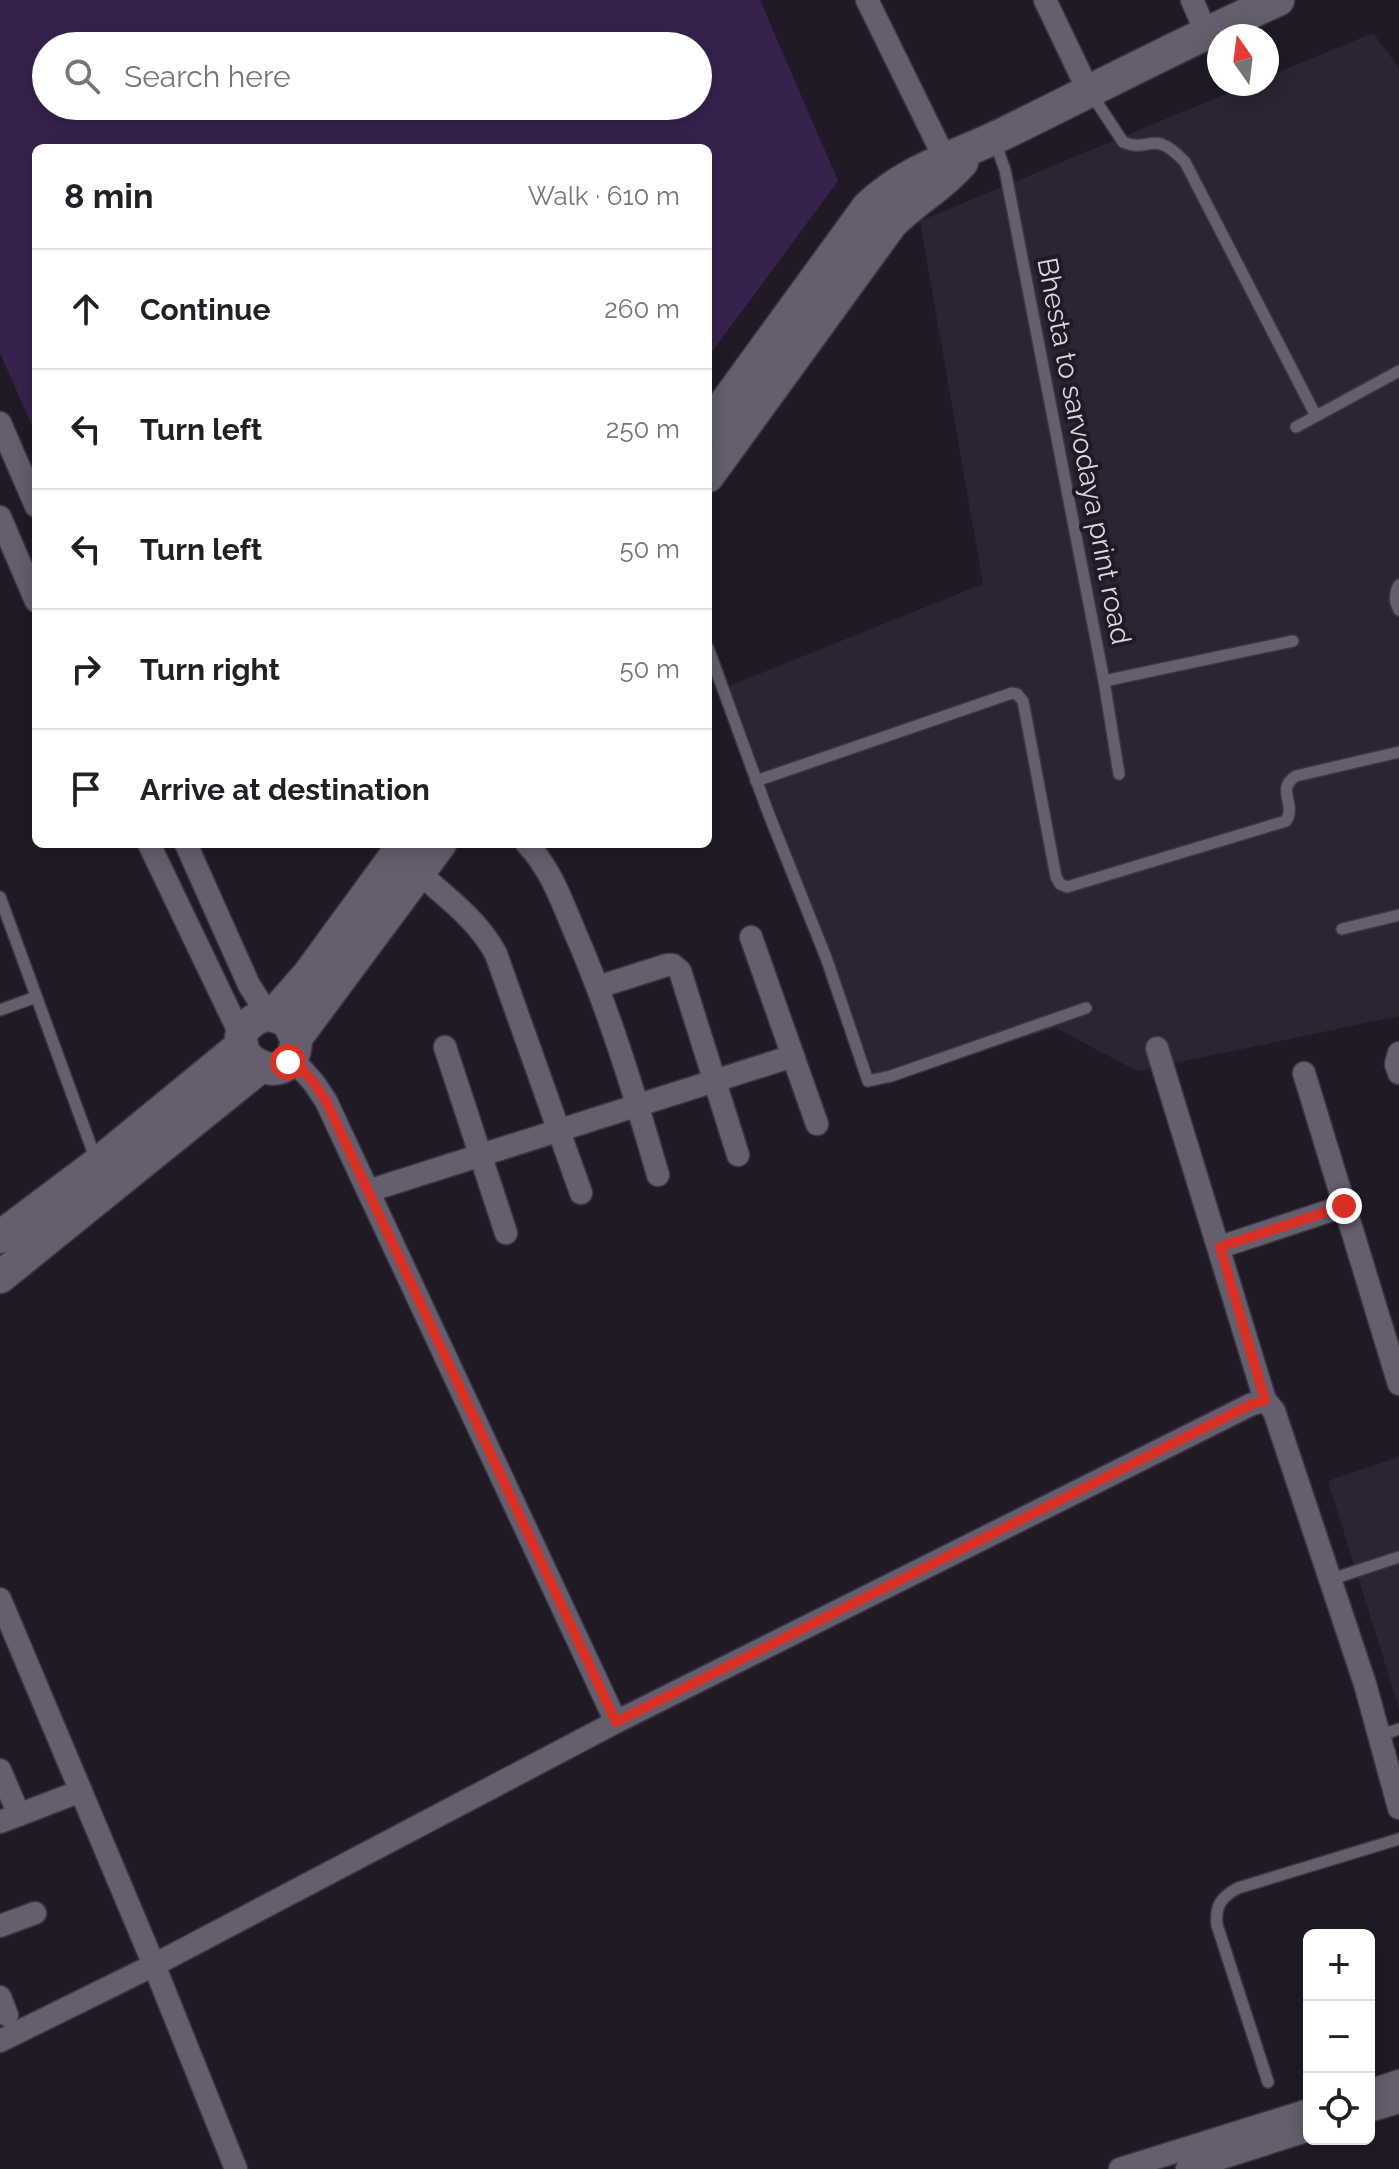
<!DOCTYPE html>
<meta charset="utf-8">
<style>
:root{--surface:#fff;--page:#f6f6f6;--text:#202124;--muted:#757577;--line:#e0e0e0}
body{margin:0;font-family:Raleway,sans-serif;background:var(--page);color:var(--text)}
.controls{position:absolute;right:24px;bottom:24px;display:grid;overflow:hidden;border-radius:12px;box-shadow:0 4px 20px #0003}
.controls button{width:72px;height:72px;display:grid;place-items:center;padding:0;border:0;border-bottom:2px solid var(--line);background:var(--surface);color:var(--text);font:40px sans-serif}
.compass{position:absolute;left:1207px;top:24px;width:72px;height:72px;border-radius:50%;background:var(--surface);box-shadow:0 4px 20px #0003;rotate:346deg}
.stop{position:absolute;width:24px;height:24px;margin:-18px;border:6px solid #d93025;border-radius:50%;background:#fff}
.stop.end{background:#d93025;border-color:#fff;box-shadow:0 2px 8px #0008}
.list{margin:0;padding:0;list-style:none}
h2{display:flex;justify-content:space-between;align-items:center;height:104px;margin:0;padding:0 32px;font-size:34px}
h2 small{font-size:26px;font-weight:400;color:var(--muted)}
.list li{display:grid;grid-template-columns:52px 1fr auto;gap:24px;align-items:center;box-sizing:border-box;height:120px;padding:0 32px;border-top:2px solid var(--line)}
.list b{display:block;font-size:30px;white-space:nowrap}
.list em{font-size:26px;font-style:normal;color:var(--muted)}
.icon{flex:none;width:44px;height:44px;fill:none;stroke:currentColor;stroke-width:2;stroke-linecap:round;stroke-linejoin:round}
.map{position:relative;flex:none;width:1399px;height:2169px;overflow:hidden}
.search{position:absolute;background:var(--surface);box-shadow:0 4px 20px #0003;left:32px;top:32px;width:680px;height:88px;display:flex;align-items:center;gap:20px;box-sizing:border-box;padding:0 28px;border-radius:44px;color:var(--muted);font-size:30px}
.panel{position:absolute;background:var(--surface);box-shadow:0 4px 20px #0003;left:32px;top:144px;width:680px;height:704px;border-radius:12px}
.map>svg:first-child{display:block}
.built{fill:#2c2435}
.green{fill:#37224e;fill-rule:evenodd}
.lines{fill:none;stroke-linecap:round;stroke-linejoin:round}
.lane-casing{stroke:#3c3741;stroke-width:14}
.street-casing{stroke:#3c3741;stroke-width:25}
.secondary-casing{stroke:#3c3741;stroke-width:35}
.lane{stroke:#655e6e;stroke-width:11}
.street{stroke:#655e6e;stroke-width:22}
.secondary{stroke:#655e6e;stroke-width:32}
.route{stroke:#d93025;stroke-width:10}
.labels{text-anchor:middle;dominant-baseline:central;stroke-width:8;stroke-linejoin:round;paint-order:stroke}
.street-label{font-size:28px;fill:#dbd7e0;stroke:#201a27}
</style>
<div class="map">
<svg width="1399" height="2169" viewBox="0 0 1399 2169">
<rect width="100%" height="100%" fill="#201a27"/>
<g class="built">
<polygon points="1373,33 1399,68 1399,1016 1137,1071 1056,1028 877,1082 729,686 983,584 920,221 1250,84 1267,84 1267,77"/>
<polygon points="1399,1457 1399,1708 1328,1481"/>
</g>
<path class="green" d="M0 0H760L838 181 708 357V148H36V435L0 353ZM46 46H698V106H46Z"/>
<g class="lines">
<defs>
<g id="lane">
<path d="M1090 92 1123 142C1151 154 1152 127 1185 162L1316 416"/>
<polyline points="994,139 1005,170 1104,681 1119,774"/>
<polyline points="1296,427 1399,371"/>
<path d="M1399 585C1394 594 1394 601 1399 610"/>
<polyline points="708,648 768,812 827,960 868,1081 891,1076 1086,1008"/>
<polyline points="1104,681 1293,641"/>
<path d="M756 781 1012 693 1017 694 1023 701 1056 877 1060 884 1067 887 1286 821C1297 804 1275 789 1296 776L1399 752"/>
<polyline points="0,897 96,1160"/>
<polyline points="1342,929 1399,915"/>
<polyline points="0,1010 36,997"/>
<polyline points="1329,1580 1399,1557"/>
<polyline points="1379,1736 1399,1729"/>
<path d="M1268 2082 1217 1925C1215 1906 1221 1897 1238 1888L1399 1839"/>
</g>
<g id="street">
<polyline points="867,0 950,169"/>
<polyline points="1045,0 1089,92"/>
<polyline points="1192,0 1206,32"/>
<polyline points="0,423 36,506"/>
<polyline points="0,517 36,601"/>
<polyline points="149,844 242,1038"/>
<polyline points="186,844 249,985 268,1015"/>
<path d="M527 844C550 868 561 899 574 930 609 1010 634 1092 658 1175"/>
<path d="M419 873C447 898 478 920 496 954L581 1193"/>
<polyline points="751,937 817,1124"/>
<polyline points="598,987 667,965 673,965 680,971 738,1155"/>
<polyline points="445,1047 506,1233"/>
<polyline points="1157,1048 1265,1400"/>
<polyline points="1399,1053 1396,1064 1399,1073"/>
<polyline points="291,1057 314,1083 326,1101 616,1722 1250,1405 1265,1400 1274,1411 1365,1684 1399,1808"/>
<polyline points="1304,1073 1399,1384"/>
<polyline points="368,1191 793,1056"/>
<polyline points="1220,1247 1344,1206"/>
<polyline points="0,1599 154,1965 616,1722"/>
<polyline points="0,1770 19,1815"/>
<polyline points="0,1822 81,1791"/>
<polyline points="0,1926 35,1913"/>
<polyline points="0,1997 7,2015"/>
<polyline points="0,2041 154,1965 236,2169"/>
<polyline points="1369,2091 1399,2081"/>
<polyline points="1369,2111 1399,2102"/>
<polyline points="1120,2169 1309,2110"/>
<polyline points="1187,2169 1309,2130"/>
</g>
<g id="secondary">
<path d="M708 427 868 207C910 167 957 157 1007 132 1097 88 1186 41 1278 0"/>
<path d="M708 476 891 224C913 201 942 186 962 162"/>
<polyline points="273,1015 309,974 404,844"/>
<path d="M296 1038 288 1022C276 1015 265 1012 253 1021 209 1051 296 1102 296 1038L440 844"/>
<polyline points="0,1237 97,1164 242,1045"/>
<polyline points="0,1277 260,1067"/>
</g>
</defs>
<use href="#lane" class="lane-casing"/>
<use href="#street" class="street-casing"/>
<use href="#secondary" class="secondary-casing"/>
<use href="#lane" class="lane"/>
<use href="#street" class="street"/>
<use href="#secondary" class="secondary"/>
</g>
<g class="lines">
<polyline class="route" points="288,1062 291,1057 314,1083 326,1101 616,1722 1250,1405 1265,1400 1220,1247 1344,1206"/>
</g>
<g class="labels">
<g class="street-label">
<text transform="translate(1084 451) rotate(79)">Bhesta to sarvodaya print road</text>
</g>
</g>
</svg>
<div class="controls">
<button>+</button>
<button>−</button>
<button><svg class="icon" aria-label="locate" viewBox="0 0 24 24"><circle cx="12" cy="12" r="6"/><path d="M12 2v4M12 18v4M2 12h4M18 12h4"/></svg></button>
</div>
<svg class="compass" viewBox="-18 -18 36 36"><path d="M0-13l5 13h-10z" fill="#e53935"/><path d="M0 13l5-13h-10z" fill="#757577"/></svg>
<div class="stop" style="left:288px;top:1062px"></div>
<div class="stop end" style="left:1344px;top:1206px"></div>
<div class="search"><svg class="icon" aria-label="search" viewBox="0 0 24 24"><circle cx="10" cy="10" r="6"/><path d="M15 15l6 6"/></svg>Search here</div>
<section class="panel">
<h2>8 min<small>Walk · 610 m</small></h2>
<ul class="list">
<li><svg class="icon" aria-label="ahead" viewBox="0 0 24 24"><path d="M12 20V5M6 11l6-6 6 6"/></svg><div><b>Continue</b></div><em>260 m</em></li>
<li><svg class="icon" aria-label="left" viewBox="0 0 24 24"><path d="M17 20v-9H6M10 6l-5 5 5 5"/></svg><div><b>Turn left</b></div><em>250 m</em></li>
<li><svg class="icon" aria-label="left" viewBox="0 0 24 24"><path d="M17 20v-9H6M10 6l-5 5 5 5"/></svg><div><b>Turn left</b></div><em>50 m</em></li>
<li><svg class="icon" aria-label="right" viewBox="0 0 24 24"><path d="M7 20v-9h11M14 6l5 5-5 5"/></svg><div><b>Turn right</b></div><em>50 m</em></li>
<li><svg class="icon" aria-label="arrive" viewBox="0 0 24 24"><path d="M6 21V4h12l-3 4 3 4H6"/></svg><div><b>Arrive at destination</b></div></li>
</ul>
</section>
</div>
